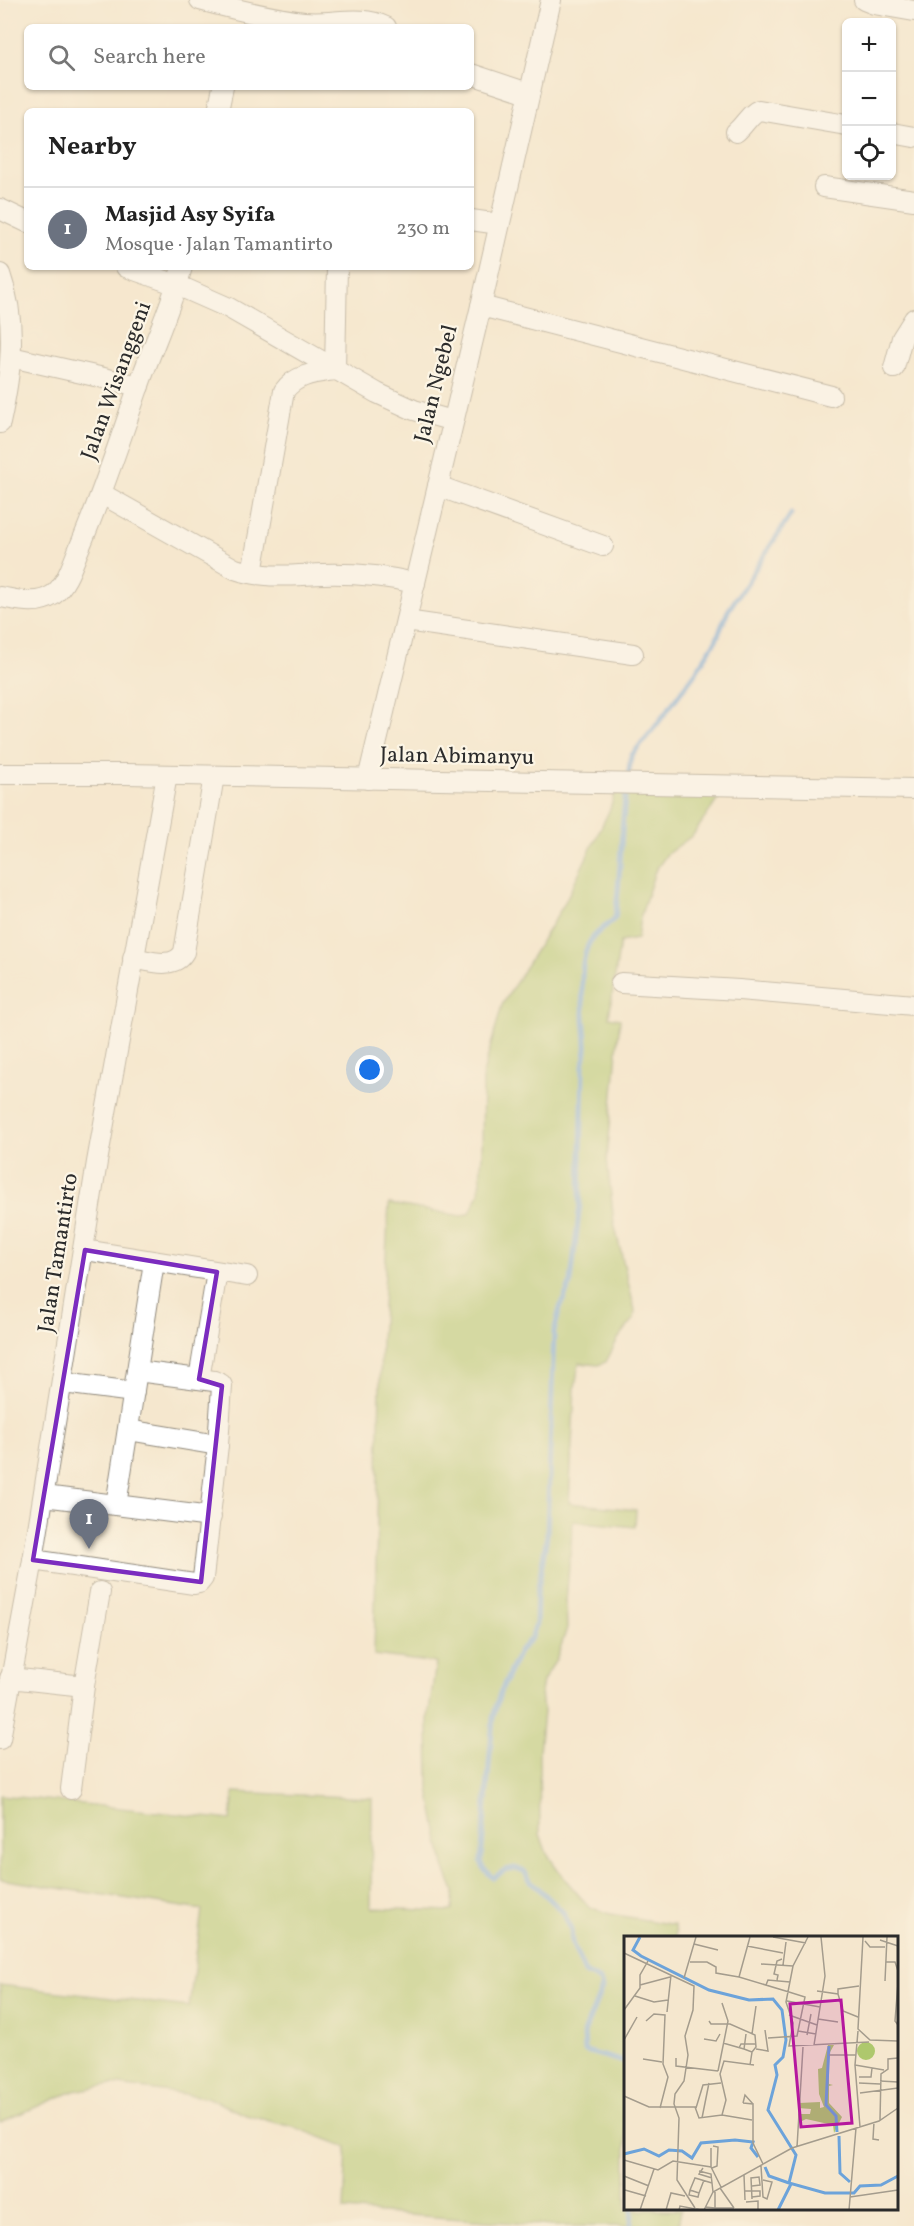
<!DOCTYPE html>
<meta charset="utf-8">
<style>
:root{--surface:#fff;--page:#f6f6f6;--text:#222;--muted:#767676;--line:#e0e0e0;--accent:#b45309}
body{margin:0;font-family:Vollkorn,serif;background:var(--page);color:var(--text)}
.controls{position:absolute;right:18px;top:18px;display:grid;overflow:hidden;border-radius:9px;box-shadow:0 2px 4px #0004}
.controls button{width:54px;height:54px;display:grid;place-items:center;padding:0;border:0;border-bottom:2px solid var(--line);background:var(--surface);color:var(--text);font:30px sans-serif}
.you{position:absolute;left:370px;top:1070px;width:21px;height:21px;margin:-15px;border:4px solid #fff;border-radius:50%;background:#1a73e8;box-shadow:0 0 0 9px #1a73e833}
.badge{display:grid;place-items:center;width:39px;height:39px;border-radius:50%;background:var(--accent);color:#fff;font-size:20px;font-weight:700}
.pin{position:absolute;translate:-50% -50px;filter:drop-shadow(0 2px 3px #0008)}
.pin::after{content:'';position:absolute;top:32px;width:21px;height:18px;background:inherit;clip-path:polygon(0 0,100% 0,50% 100%)}
.list{margin:0;padding:0;list-style:none}
h2{display:flex;justify-content:space-between;align-items:center;height:78px;margin:0;padding:0 24px;font-size:26px}
h2 small{font-size:20px;font-weight:400;color:var(--muted)}
.list li{display:grid;grid-template-columns:39px 1fr auto;gap:18px;align-items:center;box-sizing:border-box;height:84px;padding:0 24px;border-top:2px solid var(--line)}
.list b{display:block;font-size:22px;white-space:nowrap}
.list p{margin:0;font-size:20px;white-space:nowrap;color:var(--muted)}
.list em{font-size:20px;font-style:normal;color:var(--muted)}
.icon{flex:none;width:33px;height:33px;fill:none;stroke:currentColor;stroke-width:2;stroke-linecap:round;stroke-linejoin:round}
.map{position:relative;flex:none;width:914px;height:2226px;overflow:hidden}
.search{position:absolute;background:var(--surface);box-shadow:0 2px 4px #0004;left:24px;top:24px;width:450px;height:66px;display:flex;align-items:center;gap:15px;box-sizing:border-box;padding:0 21px;border-radius:9px;color:var(--muted);font-size:22px}
.panel{position:absolute;background:var(--surface);box-shadow:0 2px 4px #0004;left:24px;top:108px;width:450px;height:162px;border-radius:9px}
.map>svg:first-child{display:block}
.green{fill:#aec86d;stroke:#6c7a4c;stroke-width:1.5}
.lines{fill:none;stroke-linecap:round;stroke-linejoin:round}
.stream{stroke:#6ca3da;stroke-width:5}
.minor-casing{stroke:#90897c;stroke-width:22}
.minor{stroke:#fff;stroke-width:20}
.marked{fill:none;stroke:#7b2cbf;stroke-width:4.5;stroke-linejoin:round}
.labels{text-anchor:middle;dominant-baseline:central;stroke-width:4.5;stroke-linejoin:round;paint-order:stroke}
.street-label{font-size:22px;fill:#2b2b2b;stroke:#fcf5e5}
.inset-river{fill:none;stroke:#6ca3da;stroke-width:3}
.inset-road{fill:none;stroke:#a49c8d;stroke-width:1.5}
.view{fill:#b5179e;fill-opacity:0.15;stroke:#b5179e;stroke-width:3}
.inset-edge{fill:none;stroke:#2b2b2b;stroke-width:3}
</style>
<div class="map">
<svg width="914" height="2226" viewBox="0 0 914 2226">
<rect width="100%" height="100%" fill="#fcf5e5"/>
<filter id="ink" filterUnits="userSpaceOnUse"><feTurbulence type="fractalNoise" baseFrequency=".0167" numOctaves="2"/><feDisplacementMap in="SourceGraphic" scale="12" xChannelSelector="R" yChannelSelector="G"/><feConvolveMatrix kernelMatrix="1 2 1 2 8 2 1 2 1" color-interpolation-filters="sRGB"/></filter>
<filter id="wash" filterUnits="userSpaceOnUse"><feTurbulence type="fractalNoise" baseFrequency=".008" numOctaves="4" result="noise"/><feDisplacementMap in="SourceGraphic" scale="24" xChannelSelector="R" yChannelSelector="G"/><feGaussianBlur stdDeviation="1.35" result="paint"/><feColorMatrix in="noise" values="0 0 0 0 0 0 0 0 0 0 0 0 0 0 0 0 0 1.4 0 .05"/><feComposite in="paint" operator="in"/></filter>
<g filter="url(#wash)">
<rect width="100%" height="100%" fill="#f5e7ce"/>
<polygon class="green" points="615,792 721,795 693,835 667,854 655,871 640,918 637,939 620,942 609,1017 620,1019 607,1159 614,1223 635,1311 634,1319 618,1339 606,1362 598,1365 579,1363 575,1387 569,1503 636,1510 635,1527 573,1521 566,1601 567,1628 557,1658 543,1681 541,1692 543,1712 539,1752 540,1834 547,1854 564,1878 589,1907 610,1914 675,1925 676,1938 626,1938 626,2210 681,2210 678,2226 552,2226 344,2210 347,2147 297,2128 246,2115 206,2097 112,2084 74,2091 0,2122 0,1985 189,2007 202,1910 0,1879 0,1795 231,1820 234,1792 372,1798 371,1908 452,1911 454,1891 444,1866 429,1790 428,1718 436,1663 374,1655 381,1341 389,1204 462,1216 470,1213 479,1193 482,1154 483,1074 502,1005 563,906 610,809"/>
<g class="lines">
<g class="stream">
<polyline points="628,778 631,756 655,727 695,673 716,640 728,611 791,514"/>
<path d="M626 791C620 834 621 876 615 918 608 925 596 932 591 940 575 964 585 1015 586 1043 587 1051 584 1059 583 1066L580 1204 571 1282 560 1308 554 1332 547 1535 537 1594 536 1624 532 1637 519 1652 500 1693 493 1718 481 1861 484 1869 493 1878 505 1870 515 1868 524 1871 531 1881 563 1912 571 1929 572 1943 585 1973 600 1981 602 1988 584 2033 585 2051 625 2062 626 2064"/>
<polyline points="631,2226 632,2210"/>
</g>
</g>
</g>
<g filter="url(#ink)">
<g class="lines">
<defs>
<g id="minor">
<path d="M200 0C234 9 269 18 304 22 332 25 360 14 386 27"/>
<polyline points="864,0 874,4 914,11"/>
<polyline points="471,74 528,93"/>
<polyline points="218,111 223,87"/>
<path d="M736 132C744 126 750 113 759 110L846 125"/>
<polyline points="892,133 914,137"/>
<polyline points="824,187 914,200"/>
<polyline points="0,209 27,222"/>
<polyline points="471,220 499,224"/>
<polyline points="126,267 177,285 229,308 377,393 414,410 453,421"/>
<path d="M0 274C18 325 11 372 0 423"/>
<polyline points="481,306 831,396"/>
<polyline points="11,357 139,386"/>
<polyline points="894,368 902,338 914,319"/>
<polyline points="438,486 603,546"/>
<path d="M102 494 235 569C264 579 293 575 323 574 355 573 384 576 415 583"/>
<path d="M252 573 284 391C296 374 316 373 335 370L337 267"/>
<path d="M0 597C18 600 36 606 53 595 66 585 72 566 78 551 101 498 119 443 138 388 152 347 171 308 182 267"/>
<polyline points="406,621 633,654"/>
<polyline points="0,774 126,774 914,789"/>
<polyline points="368,779 481,306 551,0"/>
<path d="M133 958C150 961 174 970 184 952L214 776"/>
<polyline points="621,983 739,990 914,1005"/>
<polyline points="85,1250 247,1276"/>
<polyline points="199,1379 217,1272"/>
<polyline points="63,1383 134,1392"/>
<polyline points="128,1430 218,1445"/>
<polyline points="44,1496 211,1517"/>
<polyline points="116,1505 154,1262"/>
<polyline points="33,1560 194,1584 199,1583 203,1578 218,1445 222,1386 221,1384 214,1381 137,1371"/>
<polyline points="10,1678 84,1686"/>
<polyline points="0,1739 33,1560 97,1162 167,775"/>
<polyline points="71,1789 84,1686 100,1592"/>
</g>
</defs>
<use href="#minor" class="minor-casing"/>
<use href="#minor" class="minor"/>
</g>
</g>
<path d="M0 0H914V2226H0ZM85 1250 217 1272 199 1379 222 1386 201 1582 33 1560Z" fill="#f5e7ce" fill-opacity=".55" fill-rule="evenodd"/>
<path class="marked" d="M85 1250 217 1272 199 1379 222 1386 201 1582 33 1560Z"/>
<g class="labels">
<g class="street-label">
<text transform="translate(117 381) rotate(-70)">Jalan Wisanggeni</text>
<text transform="translate(437 384) rotate(-76)">Jalan Ngebel</text>
<text transform="translate(457 757) rotate(1)">Jalan Abimanyu</text>
<text transform="translate(59 1253) rotate(-81)">Jalan Tamantirto</text>
</g>
</g>
<g transform="translate(624 1936)">
<rect width="274" height="274" fill="#f5e7ce"/>
<path d="M233 115a9 9 0 1 1 18 0a9 9 0 1 1-18 0ZM204 109H210L205 118V148L209 149 205 150V167L218 181 210 197 209 189 182 183 174 187V178H186L187 173 174 172 175 167 196 166V172L200 171 195 158 194 133 198 132Z" fill="#aec86d"/>
<path class="inset-river" d="M16 1 9 14 17 20 85 54 125 64 149 63 158 74 162 104 159 121 151 129 153 139 144 174 172 219 165 247 201 257H230L236 250 257 249 274 240M205 110 202 169 212 180 213 196M215 200 216 237 226 246M0 218 20 213 35 220 45 214 58 215 68 222 77 207 111 204 129 206 127 212 134 221M141 231 145 240 165 247M154 274 167 248"/>
<path class="inset-road" d="M126 1 115 41 165 56M149 1 182 7M184 1 169 30 162 66 169 87 165 110 245 106M239 1 234 93 246 104 274 105M256 4 274 10M241 5 246 11H261M70 8 94 14M123 10 159 17M0 17 70 50 69 74 61 100 64 119 60 145 51 158 50 168 55 182 53 244 71 272M66 26H83L92 31V37L115 41M262 26H271L274 35M137 28 169 30M159 29 162 6M60 42 72 1M153 44 154 39 150 38 153 25 158 23M261 45 263 1M274 47 271 85 274 89M16 49 46 41M142 49 144 44 166 46M193 55 214 58 219 75 234 81M214 58V53L235 50M11 60 30 66 44 64M163 65 196 71M0 74 16 52V39L24 25M43 76 47 39M165 79 193 89M194 83 214 86M22 85 30 78 41 79 39 128 44 141 36 172M85 85 87 88H106L131 99 132 111 128 116M174 95 192 98M234 95 231 129 236 191M128 98 132 70M183 99 187 78M144 102 173 100 181 61 165 56M80 103 92 105 96 98M0 104 13 81M99 107 120 113 122 98M190 109 201 40 197 1M115 112 117 108H132M120 113 128 116 126 129M132 113 144 115 141 94M205 119H232M52 122V130L94 135M19 123 38 126M231 129 260 134M94 135 104 85 98 67M235 141H247L248 132M256 145 274 146M235 147 256 148M236 157 274 152M0 160 25 171H71L75 182 98 179 128 184M119 167 129 168V207L139 228M119 167 121 159 129 168M72 172 79 149 97 147M98 179 102 164 96 138 100 125 130 129M78 182 85 147M256 184 257 138 264 133V123L274 122M250 186 249 203 255 204M173 211 179 111M0 224 34 234 49 225 87 231 97 251M137 230 139 261 143 263 148 246 139 244M87 231V212M79 232 75 238 88 242M88 232 93 230 94 211 89 210M75 235 87 238 89 256M120 239 121 264M0 240 25 250M128 250 136 249 135 241 127 242 128 263M96 252 110 272M1 254 22 260M66 254 71 242 88 247M66 254 75 257 80 244M66 254 65 259 74 261 75 257M121 255H136V260L128 261M226 261 274 254M122 266 134 265V274M81 271 91 272V256M91 272H110M16 274 30 233M42 274 47 257 61 260M55 274 56 270 77 274M80 274 89 256 168 212 255 185 274 172M225 274 232 192"/>
<path class="view" d="M217 64 228 187 177 191 166 68Z"/>
<rect width="274" height="274" class="inset-edge"/>
</g>
</svg>
<div class="controls">
<button>+</button>
<button>−</button>
<button><svg class="icon" aria-label="locate" viewBox="0 0 24 24"><circle cx="12" cy="12" r="6"/><path d="M12 2v4M12 18v4M2 12h4M18 12h4"/></svg></button>
</div>
<div class="you"></div>
<div class="pin badge" style="left:89px;top:1549px;background:#6b7280">1</div>
<div class="search"><svg class="icon" aria-label="search" viewBox="0 0 24 24"><circle cx="10" cy="10" r="6"/><path d="M15 15l6 6"/></svg>Search here</div>
<section class="panel">
<h2>Nearby<small></small></h2>
<ul class="list">
<li><span class="badge" style="background:#6b7280">1</span><div><b>Masjid Asy Syifa</b><p>Mosque · Jalan Tamantirto</p></div><em>230 m</em></li>
</ul>
</section>
</div>
